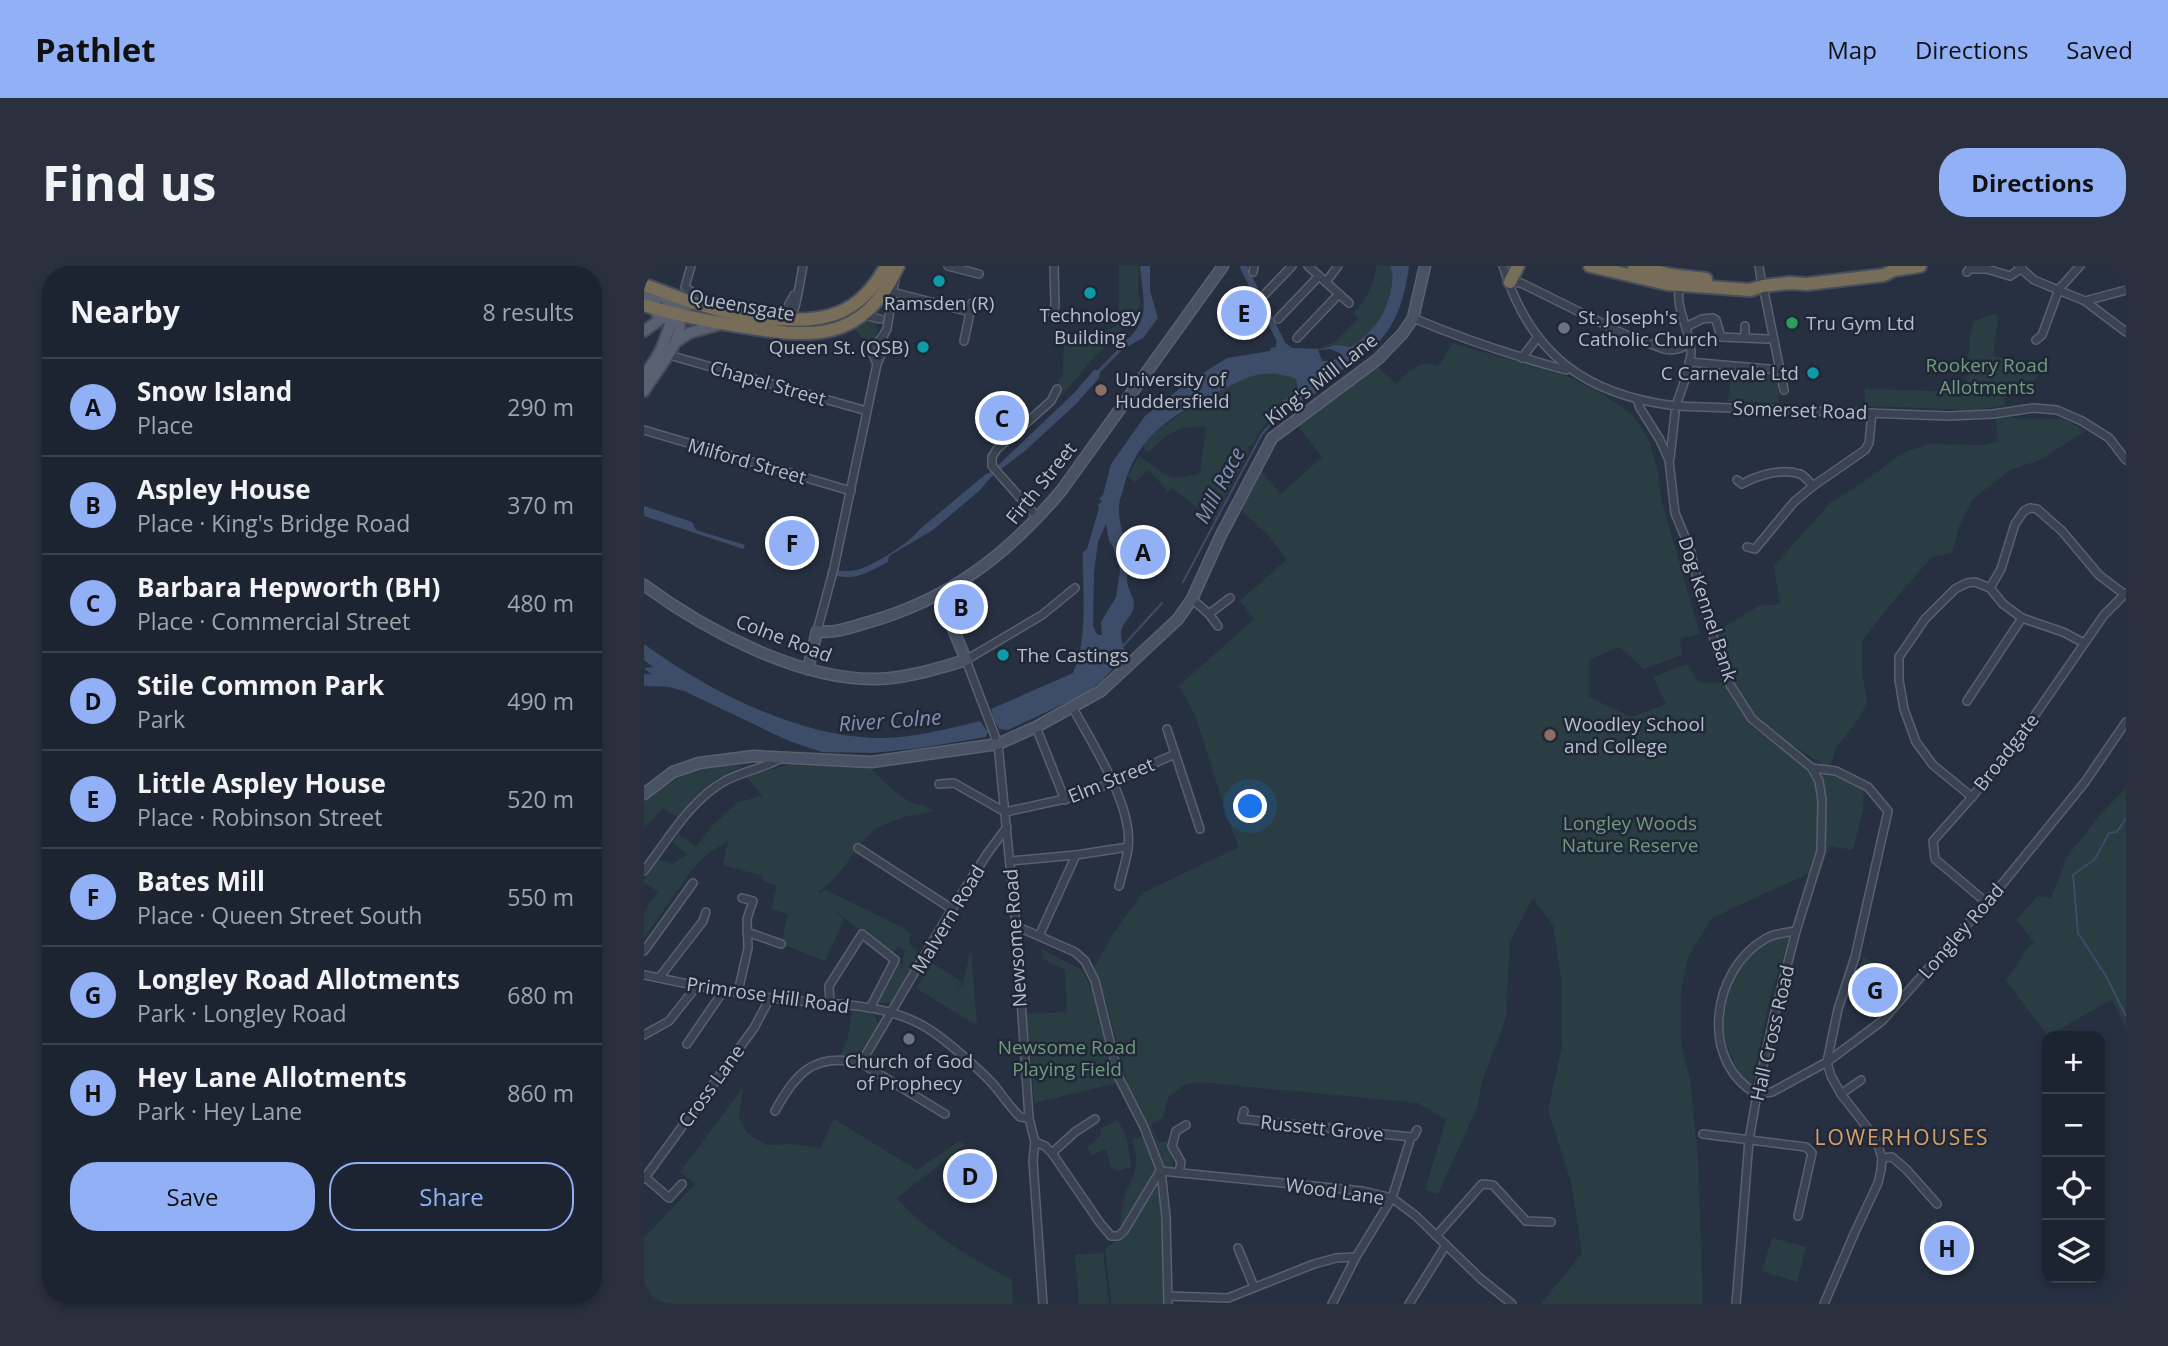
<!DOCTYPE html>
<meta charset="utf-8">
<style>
:root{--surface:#1d2431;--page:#2a303d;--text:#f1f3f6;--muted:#a0a4ab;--line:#3b414d;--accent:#92b0f6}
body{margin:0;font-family:"Open Sans",sans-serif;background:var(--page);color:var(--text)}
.controls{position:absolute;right:21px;bottom:21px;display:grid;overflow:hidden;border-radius:14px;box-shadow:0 4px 10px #0003}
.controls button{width:63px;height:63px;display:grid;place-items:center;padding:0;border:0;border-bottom:2px solid var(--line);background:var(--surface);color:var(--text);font:35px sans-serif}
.you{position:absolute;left:607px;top:541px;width:24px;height:24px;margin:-18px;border:5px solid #fff;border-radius:50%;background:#1a73e8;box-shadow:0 0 0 10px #1a73e833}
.badge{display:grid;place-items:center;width:46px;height:46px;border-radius:50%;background:var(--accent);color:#111;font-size:23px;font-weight:700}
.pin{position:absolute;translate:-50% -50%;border:4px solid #fff;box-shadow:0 2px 7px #0006}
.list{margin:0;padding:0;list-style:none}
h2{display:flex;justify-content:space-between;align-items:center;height:91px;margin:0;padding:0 28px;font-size:30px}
h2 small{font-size:23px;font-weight:400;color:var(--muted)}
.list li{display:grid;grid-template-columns:46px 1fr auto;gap:21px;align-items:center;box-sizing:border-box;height:98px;padding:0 28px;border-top:2px solid var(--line)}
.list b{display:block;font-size:26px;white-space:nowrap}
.list p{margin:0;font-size:23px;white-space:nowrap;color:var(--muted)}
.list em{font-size:23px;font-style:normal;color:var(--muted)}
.actions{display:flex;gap:14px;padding:21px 28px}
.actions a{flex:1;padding:16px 0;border:2px solid var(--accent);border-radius:28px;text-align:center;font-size:24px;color:var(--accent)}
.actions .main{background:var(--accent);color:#111}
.icon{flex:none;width:38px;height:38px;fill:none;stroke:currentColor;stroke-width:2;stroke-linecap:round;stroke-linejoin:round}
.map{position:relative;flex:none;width:1482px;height:1038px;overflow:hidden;border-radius:28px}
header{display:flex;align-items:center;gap:42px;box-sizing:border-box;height:98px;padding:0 35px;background:var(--accent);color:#111}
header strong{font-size:33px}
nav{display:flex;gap:38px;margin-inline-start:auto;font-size:24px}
.intro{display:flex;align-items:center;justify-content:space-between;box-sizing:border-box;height:168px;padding:0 42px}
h1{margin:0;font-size:49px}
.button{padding:18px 32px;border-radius:28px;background:var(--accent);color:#111;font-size:24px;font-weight:700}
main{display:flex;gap:42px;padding:0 42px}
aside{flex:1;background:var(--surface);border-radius:28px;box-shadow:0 4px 10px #0003}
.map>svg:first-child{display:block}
.green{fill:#293d42}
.water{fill:#3d4c69;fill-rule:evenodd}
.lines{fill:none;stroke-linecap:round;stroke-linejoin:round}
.stream{stroke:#3d4c69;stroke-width:2}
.canal{stroke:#3d4c69;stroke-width:7}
.river{stroke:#3d4c69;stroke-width:12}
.street-casing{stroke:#59606e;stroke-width:10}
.secondary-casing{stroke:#59606e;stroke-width:13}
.primary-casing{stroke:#454b5a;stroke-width:14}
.highway-casing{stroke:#464d5b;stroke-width:16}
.street{stroke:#3b4251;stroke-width:7}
.secondary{stroke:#495164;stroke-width:10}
.primary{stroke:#596171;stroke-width:10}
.highway{stroke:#776d58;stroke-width:12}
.culture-dot{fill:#0f9aa8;stroke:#202736;stroke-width:2.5}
.leisure-dot{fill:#2e9e5b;stroke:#202736;stroke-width:2.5}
.worship-dot{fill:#6b7280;stroke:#202736;stroke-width:2.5}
.education-dot{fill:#8d6e63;stroke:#202736;stroke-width:2.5}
.labels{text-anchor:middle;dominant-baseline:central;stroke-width:5;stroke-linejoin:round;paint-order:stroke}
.poi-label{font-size:19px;fill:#b8becb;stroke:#202736;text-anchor:start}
.street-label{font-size:19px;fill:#b8becb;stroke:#202736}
.park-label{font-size:19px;fill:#709b7d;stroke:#202736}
.water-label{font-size:21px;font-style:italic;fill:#8091b2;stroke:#202736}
.neighbourhood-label{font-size:21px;letter-spacing:2px;fill:#d4a16a;stroke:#202736}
</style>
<header>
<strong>Pathlet</strong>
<nav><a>Map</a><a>Directions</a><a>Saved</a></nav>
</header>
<div class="intro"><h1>Find us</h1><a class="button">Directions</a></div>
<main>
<aside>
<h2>Nearby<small>8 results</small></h2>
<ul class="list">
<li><span class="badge">A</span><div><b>Snow Island</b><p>Place</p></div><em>290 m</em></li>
<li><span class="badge">B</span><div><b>Aspley House</b><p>Place · King's Bridge Road</p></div><em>370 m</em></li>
<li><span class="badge">C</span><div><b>Barbara Hepworth (BH)</b><p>Place · Commercial Street</p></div><em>480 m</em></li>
<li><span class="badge">D</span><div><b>Stile Common Park</b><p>Park</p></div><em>490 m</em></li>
<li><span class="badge">E</span><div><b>Little Aspley House</b><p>Place · Robinson Street</p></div><em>520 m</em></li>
<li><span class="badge">F</span><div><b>Bates Mill</b><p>Place · Queen Street South</p></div><em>550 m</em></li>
<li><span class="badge">G</span><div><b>Longley Road Allotments</b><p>Park · Longley Road</p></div><em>680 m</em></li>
<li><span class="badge">H</span><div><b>Hey Lane Allotments</b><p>Park · Hey Lane</p></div><em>860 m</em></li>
</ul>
<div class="actions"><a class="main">Save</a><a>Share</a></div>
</aside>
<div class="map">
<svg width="1482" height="1038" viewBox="0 0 1482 1038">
<rect width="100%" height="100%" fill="#273041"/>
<g class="green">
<polygon points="475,0 495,0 494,27 497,37 493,45 487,50 473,70 451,90 414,134 415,113 419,111 420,71 427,67 462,65 472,60 475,54"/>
<path d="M733 0H746C750 10 748 18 746 28 740 52 727 67 707 82L691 80 673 83 691 76 714 53 709 47C724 34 728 18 733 0Z"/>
<polygon points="1352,47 1354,55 1349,90 1387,98 1393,110 1389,117 1361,121 1361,139 1331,144 1221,140 1221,123 1322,126 1326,68 1330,55"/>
<polygon points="225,54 231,57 234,66 231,71 223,74 217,71 211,62"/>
<path d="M809 77 928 112 960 129 988 148 1005 174 1013 202 1018 236 1056 368 1036 373 1038 389 1000 403 975 381 945 394V431L987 451 1022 438 1009 411 1043 398 1054 416 1081 417 1107 460 1161 499 1191 506 1220 521 1219 544 1209 584 1186 580 1178 601 1068 652 1044 691 1037 727V777L1046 813 1054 891 1059 1038H897L938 987 927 916 904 844 918 780 917 711 909 660 889 632 866 675 862 752 839 813 833 842 794 928 781 924 802 854 774 837 556 816 540 819 524 832 519 851 507 859 515 877 526 874 529 904H522L508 865 484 819 461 732 449 703 469 668 498 627 595 581 587 562 551 449 535 420 610 353 596 335 643 293 623 268 597 244 616 204 637 228 678 191 653 159 733 100 752 118C766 105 774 92 794 101Z"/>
<polygon points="1088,102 1132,105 1135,137 1084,135"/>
<path d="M624 106 639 108 652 113 654 121 644 132 638 135 613 170 608 179 604 181 605 186 570 255 528 222 524 226 505 204 491 216 484 210 495 190C522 208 523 218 556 207L562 160 537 162 522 170 503 187 498 178 508 168 548 140 602 111Z"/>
<path d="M1352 152 1422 153 1441 165 1396 194 1366 204 1329 233 1316 258 1308 287 1288 291 1251 333 1218 375V408L1223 435 1217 450 1192 482 1186 502C1167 490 1138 475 1122 461 1094 434 1084 401 1071 366L1115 340 1136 338 1130 300 1186 237 1221 215 1260 186 1286 178 1340 179 1353 176Z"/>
<polygon points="100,499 74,512 52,531 34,552 19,542 0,562 0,534 47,504"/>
<path d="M142 499 226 501C235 512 259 535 273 538 280 540 283 540 289 544 282 548 276 548 268 549 256 552 236 559 227 567 207 585 198 612 175 625V630L177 626 182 624 260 662 267 669 265 678 278 690 251 734 246 737H230L253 695 258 699 261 684 254 680 247 690 182 637 200 653 181 695 137 678 144 648 127 643 133 620 119 615V610L79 599 84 575 63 588 48 604 0 672V646L14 626 0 616V614L15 593 28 598 43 588 29 577 34 568 52 581 68 560 94 536 118 530 103 511Z"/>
<polygon points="1482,522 1482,762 1468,733 1404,770 1362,715 1386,679 1390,677 1373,654 1393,630 1407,632 1423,591 1455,550"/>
<path d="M1139 670 1145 672 1126 731 1108 819C1098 814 1093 803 1089 794 1084 782 1079 771 1078 758 1076 722 1104 680 1139 670Z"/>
<polygon points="327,683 333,760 272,722 288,697 318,716 309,731 319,717"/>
<polygon points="398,683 438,704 448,724 474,817 390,837 383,748 423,746 421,704 399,693"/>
<polygon points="1219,691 1240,701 1260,718 1231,748 1207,730"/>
<path d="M208 745 225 746 231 750 234 759 233 770C222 781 212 794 195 794L204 771Z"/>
<path d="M100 820 95 850 103 867 122 879 145 878 176 882 190 853 273 904 316 875 321 879 253 932C285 968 325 991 368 1014L369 1038H0V972L51 918 36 906Z"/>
<polygon points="474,854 483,873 487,901 474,905 467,902 462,883 448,889 443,882 456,870 457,862"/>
<path d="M498 870 509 896 512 909 475 964C477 953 478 940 481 929 490 907 497 899 488 874Z"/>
<polygon points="512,922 516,924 521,1038 467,1038 461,983 483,967"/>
<polygon points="1291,953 1309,972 1322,991 1307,1003 1277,966"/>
<polygon points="1128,972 1162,981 1153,1016 1118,1005"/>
<polygon points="459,987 465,1038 435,1038 431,989"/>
</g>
<g class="water">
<path d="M496 0H506V25L514 52 499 72 479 83 456 106 455 112 432 138 382 184 347 211 335 225 289 264 245 290 244 296C219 309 211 315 183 308L184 303C193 305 204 306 213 304 229 300 267 276 276 263L342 208 347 206 430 127 450 104H454L476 81 477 75 480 76C509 53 498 32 496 0Z"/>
<path d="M746 0H765C757 59 739 81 688 110 681 112 678 117 677 124L659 135 650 136 646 139H643L638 135 644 132 654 121 652 113C618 100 602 112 572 127 526 151 492 170 479 224 478 229 475 234 475 239 474 259 483 278 485 297 485 303 483 308 483 313 483 321 487 326 489 333 494 348 478 354 477 367 477 374 480 382 482 388L457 416 439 429 364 464 355 463 349 451 347 443 429 407C445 370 438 326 439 286L443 283 455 242 454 239 458 235 455 233 459 229 467 198 501 150 543 117 583 92 626 85 627 82 632 81V76H640L648 82 677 83 693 79 707 81C727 67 740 52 746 28 748 18 750 10 746 0ZM686 83 696 87V90L688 95H678L674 84ZM462 258 465 275 469 281 476 304 472 331 457 356 458 369H455L452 367 449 359 450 306 454 276Z"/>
<polygon points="0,240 48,256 52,264 101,279 99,283 0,250"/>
<path d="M0 378C63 424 152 470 231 472 266 473 302 463 336 455L344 466 342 471 276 482 229 487 178 486 145 475 40 425 21 420 0 402 9 401 0 394Z"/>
</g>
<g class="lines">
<g class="stream">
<polyline points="539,316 618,168 643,139"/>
<polyline points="480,379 518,337"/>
<polyline points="1482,552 1473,566 1465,567 1451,593 1429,609 1434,667 1462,710 1482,750"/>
</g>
<polyline class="canal" points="599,0 637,76"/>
<polyline class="river" points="0,414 30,415"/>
<defs>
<g id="street">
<polyline points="47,0 41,21 60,35"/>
<polyline points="304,0 335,8"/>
<polyline points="664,0 705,37"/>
<path d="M859 0C886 88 941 129 1032 140L1305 150 1349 148 1390 142 1413 144 1438 155 1465 172 1482 194"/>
<polyline points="1115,0 1118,20"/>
<polyline points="1374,0 1390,14 1441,35 1482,66"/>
<polyline points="609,6 610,1"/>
<polyline points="1323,6 1325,3 1343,3 1366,10 1378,2"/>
<polyline points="682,16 694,0"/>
<path d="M866 16 877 17 982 69 1020 83C1028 85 1040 83 1045 76"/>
<polyline points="1119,20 1140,124"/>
<polyline points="248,26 326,46"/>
<polyline points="621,28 648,0"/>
<polyline points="1441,35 1482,24"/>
<polyline points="220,49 236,53"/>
<polyline points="409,49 411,39 410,0"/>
<polyline points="130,50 142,44 150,29"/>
<path d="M769 52C819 73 870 90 922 104"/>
<polyline points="634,53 675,10"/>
<polyline points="1101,60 1101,72"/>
<polyline points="1042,61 1058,53 1069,52 1072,54 1077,71 1124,73"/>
<path d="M137 67C152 56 155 18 159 0"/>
<polyline points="653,72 695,28"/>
<polyline points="1392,74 1398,69 1415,23 1436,0"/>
<polyline points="320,75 328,37"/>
<polyline points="25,89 223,145"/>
<polyline points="878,92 893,72"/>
<polyline points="1045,96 1136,104"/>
<polyline points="233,98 225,79 233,77 239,70"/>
<polyline points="993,133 996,142 1016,174 1025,194 1031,247 1046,283 1061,345 1083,414 1108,453 1168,502 1175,515 1178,534 1177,585 1152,665 1130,750 1113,828 1105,874 1092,1038"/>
<path d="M1032 140C1037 123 1047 103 1047 85 1046 62 1030 43 1036 19"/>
<polyline points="0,164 207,225"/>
<polyline points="1026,192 1031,147"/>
<path d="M1093 214 1098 218C1114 209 1137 202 1156 208 1161 210 1165 216 1169 220"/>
<polyline points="394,252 348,200 348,191 353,183 407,135 413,123"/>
<polyline points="1103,281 1111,283 1150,236 1169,220 1221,184 1225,177 1228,147"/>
<polyline points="1346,322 1357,303 1371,258 1380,245 1386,242 1393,243 1418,265 1455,309 1480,328"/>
<polyline points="548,333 565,348 574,360"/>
<polyline points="565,348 586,332"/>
<path d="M173 365 190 302 233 98C237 90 241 79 239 70L243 63 251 12"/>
<polyline points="1323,435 1378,352"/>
<path d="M429 442C448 478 490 540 484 583 482 595 478 608 475 620"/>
<polyline points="392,461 421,534"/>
<polyline points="523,463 556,563"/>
<polyline points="1168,502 1192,505 1224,521 1244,545 1211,691 1194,743 1183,796 1187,810 1197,828 1232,873 1238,892 1237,904 1234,917 1211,966 1180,1038"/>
<polyline points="295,518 310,517 361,546 439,529 531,488"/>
<polyline points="1328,531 1289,499 1272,476 1260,443 1255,414 1255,391 1281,353 1311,323 1323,317 1331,316 1346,322 1359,338 1378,352 1419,366 1440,377"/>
<polyline points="214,582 308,643"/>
<polyline points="366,595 432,589 484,581"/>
<path d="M0 605C23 575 45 536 79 516 98 505 120 503 139 491"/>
<polyline points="1343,637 1291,593 1289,575 1328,531 1382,462 1460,349 1482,327"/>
<polyline points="372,660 431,686 441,695 451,715 475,812 500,861 517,905 522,951 524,1038"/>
<polyline points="103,666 137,678"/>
<polyline points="395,670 432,589"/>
<polyline points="0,685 49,617"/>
<path d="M0 709C42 718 84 726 127 732 178 739 238 734 283 762 301 773 334 802 349 818 358 829 366 841 376 851L385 852"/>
<polyline points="15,712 59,655 62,646"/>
<polyline points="94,726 104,682 103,653 109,635 98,632"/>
<polyline points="186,738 185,720 218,668 251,694 226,742"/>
<polyline points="0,769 25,755 52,721"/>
<polyline points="43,778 80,724"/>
<polyline points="1113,828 1128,826 1183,796 1238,755 1355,622 1441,516 1482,456"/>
<path d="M1113 828C1055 796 1067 704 1121 673 1130 667 1142 667 1152 665"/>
<polyline points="1197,828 1217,814"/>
<path d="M131 845C152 807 170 786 217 797"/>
<polyline points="600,845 598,853 767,871"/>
<polyline points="301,848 217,797 308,643 343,588 363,561"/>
<polyline points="1059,868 1162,881 1168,887 1154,950"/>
<polyline points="391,876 401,880 408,887 456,957 467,970 474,970 480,965 516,905"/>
<polyline points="408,887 431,866 451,853"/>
<polyline points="1238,892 1248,891 1262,903 1293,938"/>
<polyline points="517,905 719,925 748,932 772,950 837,1013 868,1038"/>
<polyline points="535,906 537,896 528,880 532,865 542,859"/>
<polyline points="1,911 25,932 38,918"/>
<polyline points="0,913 110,762 126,732"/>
<polyline points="792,970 838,918 849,919 882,955 907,956"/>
<polyline points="594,982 610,1021"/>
<polyline points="524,1030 584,1032 670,998 692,992 712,991"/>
<polyline points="399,1038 389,895 391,876 385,852 372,660 354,478 322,394 398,349 431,322"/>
<polyline points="688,1038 712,991 748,932 767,871 770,870 773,864"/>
<polyline points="765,1038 802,979"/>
</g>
<g id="secondary">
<path d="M0 319C61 364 155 414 232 413 263 412 292 403 322 394L295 329"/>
<path d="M164 403 173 365C191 368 208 361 225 356 306 333 364 288 417 225L579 0"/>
<polyline points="0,528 29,506 55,497 110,490 228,496 354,478 392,461 457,425 534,353 548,333 576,271 628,172 734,93 759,67 769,52 781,0"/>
</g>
<g id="primary">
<polyline points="0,30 11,37 13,48"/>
<polyline points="0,65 17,53 32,48"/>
<polyline points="32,76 45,67 77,58"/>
<path d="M0 110C6 101 14 91 18 81 26 62 27 41 51 37"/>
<path d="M0 125C18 94 63 54 12 27"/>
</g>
<g id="highway">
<polyline points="946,0 1023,18 1106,24 1119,20 1145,17 1163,18 1240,9 1250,4 1276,0"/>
<polyline points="990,0 1027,9 1062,13"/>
<polyline points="866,16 874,0"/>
<path d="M0 19C17 24 33 32 51 37 76 45 103 51 130 53 181 57 216 49 242 0"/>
<path d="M0 39C31 49 63 55 95 60 167 72 219 78 254 0"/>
</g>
</defs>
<use href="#street" class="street-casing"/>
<use href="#secondary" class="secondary-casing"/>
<use href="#primary" class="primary-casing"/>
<use href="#highway" class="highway-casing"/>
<use href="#street" class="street"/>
<use href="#secondary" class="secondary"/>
<use href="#primary" class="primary"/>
<use href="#highway" class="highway"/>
</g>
<g class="culture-dot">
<circle cx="295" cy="15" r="7"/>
<circle cx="446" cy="27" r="7"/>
<circle cx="279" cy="81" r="7"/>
<circle cx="1169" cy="107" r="7"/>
<circle cx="359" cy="389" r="7"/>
</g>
<circle class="leisure-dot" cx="1148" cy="57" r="7"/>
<g class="worship-dot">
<circle cx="920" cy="62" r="7"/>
<circle cx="265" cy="773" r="7"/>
</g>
<g class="education-dot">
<circle cx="457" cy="124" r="7"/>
<circle cx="906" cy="469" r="7"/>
</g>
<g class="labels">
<g class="poi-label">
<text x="295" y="37" text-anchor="middle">Ramsden (R)</text>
<text x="446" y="49" text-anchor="middle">Technology<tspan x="446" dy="22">Building</tspan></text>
<text x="934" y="51">St. Joseph's<tspan x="934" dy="22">Catholic Church</tspan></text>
<text x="1162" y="57">Tru Gym Ltd</text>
<text x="265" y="81" text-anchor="end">Queen St. (QSB)</text>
<text x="1155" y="107" text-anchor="end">C Carnevale Ltd</text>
<text x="471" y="113">University of<tspan x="471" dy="22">Huddersfield</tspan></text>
<text x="373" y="389">The Castings</text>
<text x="920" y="458">Woodley School<tspan x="920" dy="22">and College</tspan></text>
<text x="265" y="795" text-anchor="middle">Church of God<tspan x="265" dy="22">of Prophecy</tspan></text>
</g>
<g class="street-label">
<text transform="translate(98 39) rotate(10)">Queensgate</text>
<text transform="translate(677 113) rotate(-38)">King's Mill Lane</text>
<text transform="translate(124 117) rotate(16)">Chapel Street</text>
<text transform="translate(1156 144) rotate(2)">Somerset Road</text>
<text transform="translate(103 195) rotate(16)">Milford Street</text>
<text transform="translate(397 217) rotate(-51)">Firth Street</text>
<text transform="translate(1064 343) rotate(72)">Dog Kennel Bank</text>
<text transform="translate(140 372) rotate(21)">Colne Road</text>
<text transform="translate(1362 486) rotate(-52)">Broadgate</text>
<text transform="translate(467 514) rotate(-22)">Elm Street</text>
<text transform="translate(304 653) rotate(-59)">Malvern Road</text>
<text transform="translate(1317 665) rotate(-49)">Longley Road</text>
<text transform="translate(371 672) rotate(-94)">Newsome Road</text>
<text transform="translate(124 729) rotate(8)">Primrose Hill Road</text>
<text transform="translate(1128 767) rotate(-77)">Hall Cross Road</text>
<text transform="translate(67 820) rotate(-54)">Cross Lane</text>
<text transform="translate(678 862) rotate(6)">Russett Grove</text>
<text transform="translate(691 925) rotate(8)">Wood Lane</text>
</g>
<g class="park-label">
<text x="1343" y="99">Rookery Road<tspan x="1343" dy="22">Allotments</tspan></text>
<text x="986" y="557">Longley Woods<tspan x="986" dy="22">Nature Reserve</tspan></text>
<text x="423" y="781">Newsome Road<tspan x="423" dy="22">Playing Field</tspan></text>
</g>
<g class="water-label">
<text transform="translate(575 219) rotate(-62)">Mill Race</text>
<text transform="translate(246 454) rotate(-4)">River Colne</text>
</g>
<g class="neighbourhood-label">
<text x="1258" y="871">LOWERHOUSES</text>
</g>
</g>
</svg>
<div class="controls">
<button>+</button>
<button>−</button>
<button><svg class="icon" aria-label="locate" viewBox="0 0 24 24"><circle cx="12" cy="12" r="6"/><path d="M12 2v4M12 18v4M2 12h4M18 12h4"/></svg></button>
<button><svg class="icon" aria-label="layers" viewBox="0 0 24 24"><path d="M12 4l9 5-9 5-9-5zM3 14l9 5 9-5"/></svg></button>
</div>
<div class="you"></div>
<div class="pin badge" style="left:499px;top:286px">A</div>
<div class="pin badge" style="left:317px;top:341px">B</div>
<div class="pin badge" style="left:358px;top:152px">C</div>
<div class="pin badge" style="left:326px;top:910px">D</div>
<div class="pin badge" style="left:600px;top:47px">E</div>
<div class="pin badge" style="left:148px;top:277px">F</div>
<div class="pin badge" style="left:1231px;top:724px">G</div>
<div class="pin badge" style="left:1303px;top:982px">H</div>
</div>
</main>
